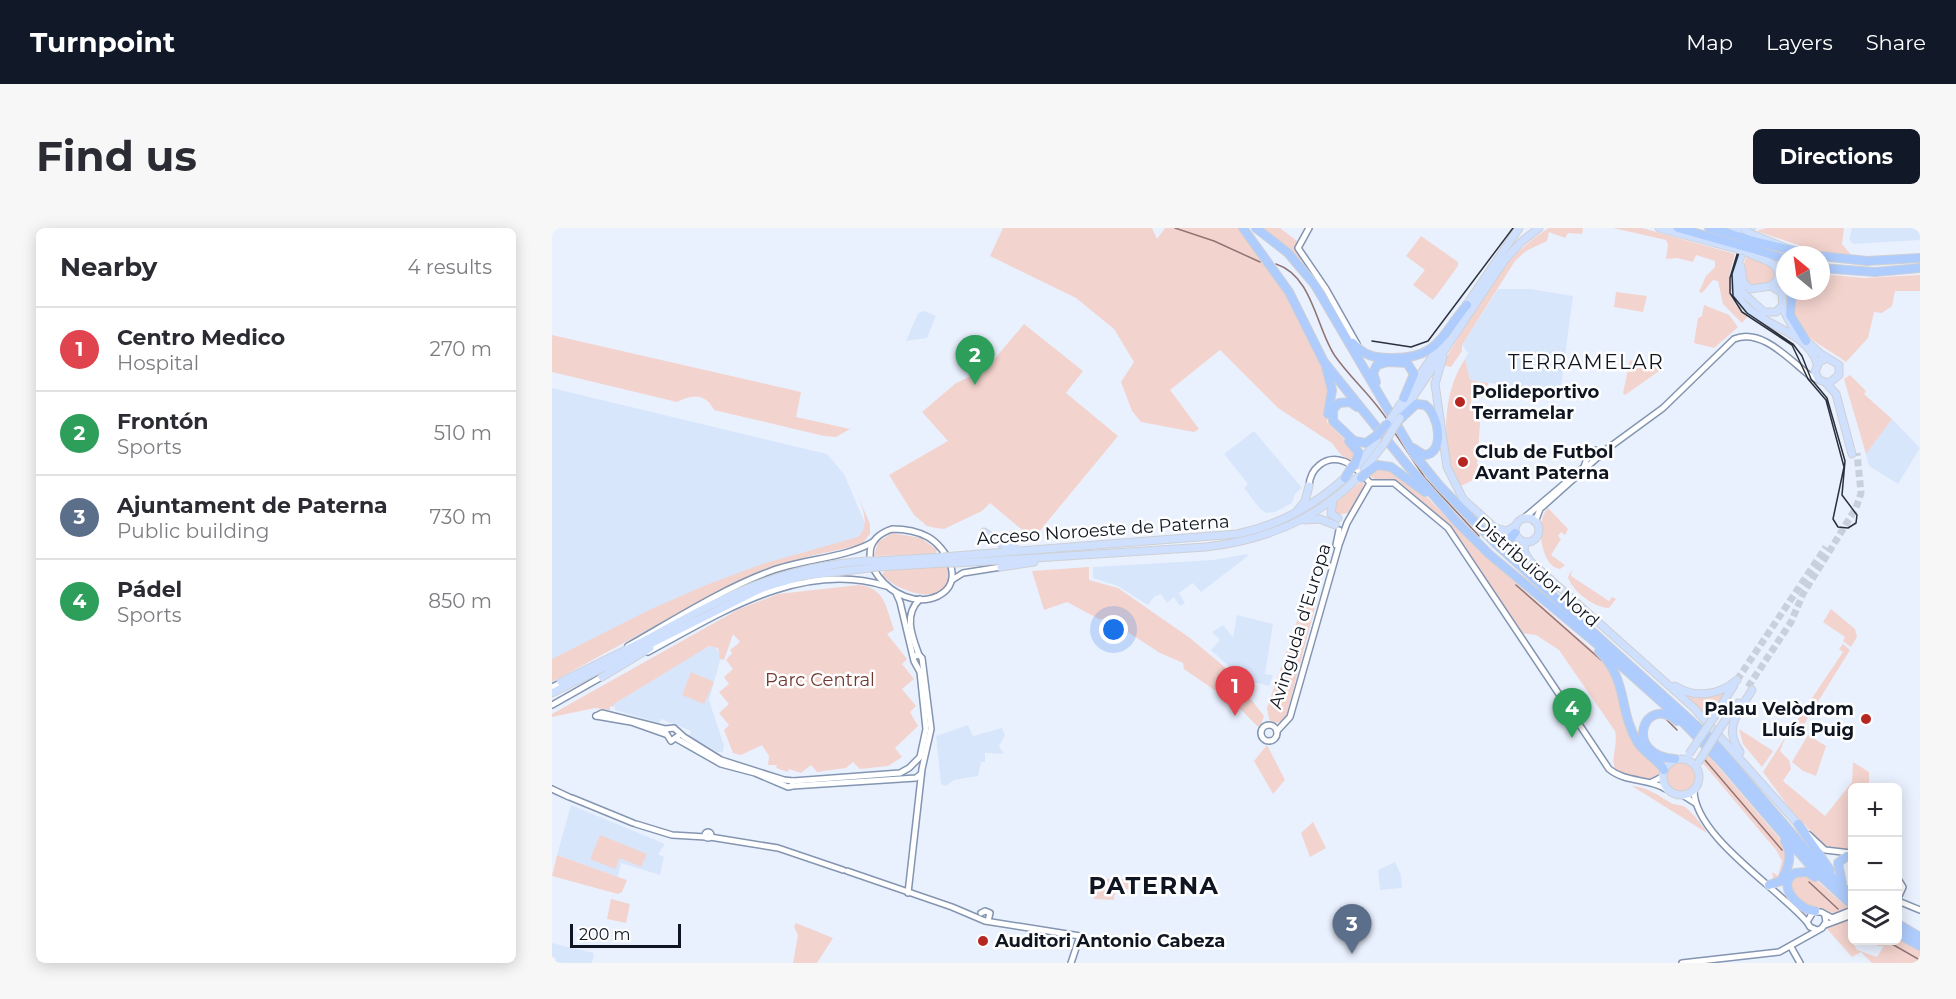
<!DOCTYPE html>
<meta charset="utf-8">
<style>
:root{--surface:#fff;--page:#f7f7f7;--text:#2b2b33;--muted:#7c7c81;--line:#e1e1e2;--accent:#111827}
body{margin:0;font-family:Montserrat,sans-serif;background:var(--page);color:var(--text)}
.controls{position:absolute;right:18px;bottom:18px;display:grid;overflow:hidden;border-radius:9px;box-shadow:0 3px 15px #0003}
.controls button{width:54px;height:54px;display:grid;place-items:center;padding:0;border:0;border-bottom:2px solid var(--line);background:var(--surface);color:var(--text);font:30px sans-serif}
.compass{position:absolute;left:1224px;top:18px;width:54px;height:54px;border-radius:50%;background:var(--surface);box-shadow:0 3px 15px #0003;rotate:331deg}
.scale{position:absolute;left:18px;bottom:15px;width:111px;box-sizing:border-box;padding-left:6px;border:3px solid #101621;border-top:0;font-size:16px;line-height:21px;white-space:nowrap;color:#101621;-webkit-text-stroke:4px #fefefe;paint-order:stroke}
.you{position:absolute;left:562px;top:402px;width:21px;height:21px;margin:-15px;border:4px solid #fff;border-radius:50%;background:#1a73e8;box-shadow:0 0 0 9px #1a73e833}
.badge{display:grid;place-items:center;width:39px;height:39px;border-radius:50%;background:var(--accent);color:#fff;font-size:20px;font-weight:700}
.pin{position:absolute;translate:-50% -50px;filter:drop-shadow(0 2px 3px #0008)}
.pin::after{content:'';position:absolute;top:32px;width:21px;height:18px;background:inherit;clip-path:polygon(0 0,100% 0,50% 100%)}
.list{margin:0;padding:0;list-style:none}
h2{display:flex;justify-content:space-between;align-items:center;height:78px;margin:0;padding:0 24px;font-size:26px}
h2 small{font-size:20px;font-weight:400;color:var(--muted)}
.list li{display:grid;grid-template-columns:39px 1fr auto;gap:18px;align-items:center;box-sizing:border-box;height:84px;padding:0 24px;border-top:2px solid var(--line)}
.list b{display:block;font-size:22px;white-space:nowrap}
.list p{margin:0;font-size:20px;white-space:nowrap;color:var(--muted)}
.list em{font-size:20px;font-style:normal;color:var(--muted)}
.icon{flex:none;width:33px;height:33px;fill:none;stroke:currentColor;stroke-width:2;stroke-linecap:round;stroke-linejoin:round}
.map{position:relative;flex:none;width:1368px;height:735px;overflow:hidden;border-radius:9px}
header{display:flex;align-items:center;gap:36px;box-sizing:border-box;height:84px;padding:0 30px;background:var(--accent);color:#fff}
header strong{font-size:28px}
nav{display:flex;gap:33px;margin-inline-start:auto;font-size:21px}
.intro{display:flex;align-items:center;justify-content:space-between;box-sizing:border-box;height:144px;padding:0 36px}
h1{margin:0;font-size:42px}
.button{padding:15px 27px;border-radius:9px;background:var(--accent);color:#fff;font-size:21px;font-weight:700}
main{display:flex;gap:36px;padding:0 36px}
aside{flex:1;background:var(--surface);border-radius:9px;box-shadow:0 3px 15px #0003}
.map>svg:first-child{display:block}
.built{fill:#d8e6fc}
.green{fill:#f3d3ce}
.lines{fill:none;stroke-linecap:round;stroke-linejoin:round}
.stream{stroke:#917474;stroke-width:1.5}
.major-tunnel{stroke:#c9d0dd;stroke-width:7;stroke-dasharray:7 3.5;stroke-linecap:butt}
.minor-casing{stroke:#8395b1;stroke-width:8}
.major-casing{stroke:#cfd0d3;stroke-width:9}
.highway-casing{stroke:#cfd0d3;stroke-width:10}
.minor{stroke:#fff;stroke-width:5}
.major{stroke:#cee0fe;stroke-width:7}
.highway{stroke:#aeccfd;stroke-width:8}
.tram{stroke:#2b313c;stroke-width:1.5}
.major-bridge-casing{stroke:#cfd0d3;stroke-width:9;stroke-linecap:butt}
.highway-bridge-casing{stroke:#cfd0d3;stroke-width:10;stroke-linecap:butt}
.major-bridge{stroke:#cee0fe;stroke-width:7}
.highway-bridge{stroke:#aeccfd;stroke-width:8}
.poi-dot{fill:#b62721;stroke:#fefefe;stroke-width:2}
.labels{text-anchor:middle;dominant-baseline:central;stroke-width:5;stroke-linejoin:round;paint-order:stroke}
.poi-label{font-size:18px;font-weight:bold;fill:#101621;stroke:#fefefe;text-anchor:start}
.street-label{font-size:18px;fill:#101621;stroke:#fefefe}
.park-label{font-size:18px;fill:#713831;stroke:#fefefe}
.neighbourhood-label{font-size:20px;letter-spacing:1.5px;fill:#101621;stroke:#fefefe}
.district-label{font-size:24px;font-weight:bold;letter-spacing:1.5px;fill:#101621;stroke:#fefefe}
</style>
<header>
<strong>Turnpoint</strong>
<nav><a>Map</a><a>Layers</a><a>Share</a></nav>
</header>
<div class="intro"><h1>Find us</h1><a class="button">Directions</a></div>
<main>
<aside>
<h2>Nearby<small>4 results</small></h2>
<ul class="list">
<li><span class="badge" style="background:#e0444e">1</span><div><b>Centro Medico</b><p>Hospital</p></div><em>270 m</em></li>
<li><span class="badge" style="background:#2e9e5b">2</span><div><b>Frontón</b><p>Sports</p></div><em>510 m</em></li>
<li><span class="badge" style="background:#5c6f8a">3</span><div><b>Ajuntament de Paterna</b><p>Public building</p></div><em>730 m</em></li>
<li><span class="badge" style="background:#2e9e5b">4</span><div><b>Pádel</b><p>Sports</p></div><em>850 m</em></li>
</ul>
</aside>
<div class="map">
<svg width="1368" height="735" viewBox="0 0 1368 735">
<rect width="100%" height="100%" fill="#eaf1fe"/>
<g class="built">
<polygon points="1300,0 1368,0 1368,12 1301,16 1297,11"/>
<polygon points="946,61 979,61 1021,68 1008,166 918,152 913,131 916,125 910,117"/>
<polygon points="373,83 384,88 375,110 354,113 366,85"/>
<polygon points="0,160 275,226 292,246 313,295 314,311 209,341 0,437"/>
<polygon points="1340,191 1368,220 1346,256 1317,238 1314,226"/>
<polygon points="702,203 750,260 743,266 740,275 723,284 714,285 708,281 692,260 696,256 672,226"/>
<polygon points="695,326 696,328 649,364 641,355 627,365 633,375 628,378 622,369 615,375 609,366 602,369 596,377 566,358 541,350 541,339 661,332"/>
<polygon points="685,387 721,396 713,446 721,447 717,458 691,451 659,422 668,412 660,404 671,397 681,409"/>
<polygon points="163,418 169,429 157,472 172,518 171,524 165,524 137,508 139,503 109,491 107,495 63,482 62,476 154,419"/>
<polygon points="416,497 421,508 450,500 453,507 447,518 452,526 433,525 433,534 429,534 426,548 402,552 394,558 389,556 384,508"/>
<polygon points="19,577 113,616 106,626 112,629 108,647 69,635 66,649 5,627"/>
<polygon points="843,634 849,647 850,660 828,662 826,642"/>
<polygon points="0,715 42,725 40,735 3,735 4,730 0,729"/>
</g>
<g class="green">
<polygon points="451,0 600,0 605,11 613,0 688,0 739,75 774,145 777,162 775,194 804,223 802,234 789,227 780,215 726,180 668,122 618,162 647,201 642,204 589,194 580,183 569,154 582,134 562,101 524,70 438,28"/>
<polygon points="710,0 728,0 745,13 745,18 796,105 750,33"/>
<path d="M997 0H1031L1030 6 1016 5 1013 10 997 4 995 13 974 23 963 33 910 117V123L899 139 894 138 892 133 898 123C926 78 951 27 997 0Z"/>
<path d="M1061 0H1090L1183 26C1175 53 1172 69 1195 89L1190 95 1171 76 1166 53 1161 52 1150 65 1147 64 1154 48 1163 39V33L1144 27 1141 34 1125 30 1114 31 1116 17 1114 12Z"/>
<polygon points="1215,0 1292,0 1290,16 1300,28 1264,23 1204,3"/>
<polygon points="869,8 906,34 906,38 881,72 861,57 873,42 854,28"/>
<polygon points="1194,29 1219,37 1225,44 1221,54 1199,60 1194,55 1191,38"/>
<path d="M1269 46 1312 50 1368 47V63H1343L1340 78 1330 85 1322 84 1316 110 1294 134C1270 115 1231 105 1244 63H1269Z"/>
<polygon points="1064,64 1095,68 1091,84 1062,79"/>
<polygon points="1152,77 1177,87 1186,99 1162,120 1142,115 1146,90 1150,88"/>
<polygon points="472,96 531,143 514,165 566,208 481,311 438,275 430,283 392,301 384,300 375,298 362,287 337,247 396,213 370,184 404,155 434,141"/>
<path d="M0 107 249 164 244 189 298 201 284 209 272 208 162 182C154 165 140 166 125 174L0 144Z"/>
<path d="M913 131 918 152 936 155 934 168 915 167 920 168 918 181 929 182 925 236 934 238 937 244 907 259C889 220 889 167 913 131Z"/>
<polygon points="1078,132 1110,141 1073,167 1071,165"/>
<polygon points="1298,147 1314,163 1312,166 1340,191 1314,226 1292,151"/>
<path d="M833 239 873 267 925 321 1047 428C1071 457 1067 490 1084 519 1091 528 1101 532 1108 541L1107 548C1099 553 1092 551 1084 550 1047 545 1068 524 1063 503L1007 422 984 407 967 405 895 297 841 252H825L815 247 819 242Z"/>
<polygon points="812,251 811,262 797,285 783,287 782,276"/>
<path d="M299 252 318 296V306L309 317 258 328 206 346 156 369 0 454V431L97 382 154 357 210 336 306 309C322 295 305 268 299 252Z"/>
<path d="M996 280 1016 301 1013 307 1009 304 1006 308 1009 311 999 327 1013 337 1008 341C988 339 983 291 996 280Z"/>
<polygon points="340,305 369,310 385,322 383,326 322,328 326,314"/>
<path d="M391 338 396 340C402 382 348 366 330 347L333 342Z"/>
<polygon points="537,339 537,352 566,360 638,410 676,442 712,488 709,497 705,498 676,468 671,468 632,441 631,435 608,425 559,393 547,391 515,374 492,382 480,343"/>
<path d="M1020 342 1019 348 1057 373 1060 369 1064 371 1057 380C1043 380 1020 363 1016 349Z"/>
<path d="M307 357C333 360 334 379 342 402L335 406 355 431 350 436 362 451 350 461 364 478 358 484 366 498 343 520 350 529 336 538 308 541 301 534 294 540 265 544 259 537 249 545 237 541 236 544 224 540 225 537H216L217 528 210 517 189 527 181 525 172 502 177 497 167 485 177 476 167 464 177 456 172 449 181 441 174 432 180 425 178 422 188 414 181 406 172 432 168 431 166 420 157 418 62 476V479L58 478V482L43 480 0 489V486L187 381 226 366Z"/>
<polygon points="754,367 765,372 733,492 722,496 717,491 715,480"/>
<polygon points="1279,381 1303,401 1305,409 1299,419 1291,413 1293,409 1271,394"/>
<polygon points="1291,416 1298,422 1249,501 1246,511 1238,503 1291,424 1287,421"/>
<polygon points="139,444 162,454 152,476 130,467"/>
<polygon points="1177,461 1157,491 1132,467 1133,465"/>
<polygon points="1187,501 1221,523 1210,539 1191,516"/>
<polygon points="1256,507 1274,518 1264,548 1251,543 1240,534"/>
<polygon points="1234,508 1228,523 1237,532 1239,541 1231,553 1273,588 1300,554 1301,534 1317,544 1317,559 1300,560 1300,622 1273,619 1236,578 1211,544"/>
<polygon points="715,517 733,552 721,566 702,533"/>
<polygon points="1155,526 1232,616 1236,627 1229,649 1222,654 1220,644 1226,648 1230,633 1224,622 1150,534"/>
<circle cx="1129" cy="549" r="16"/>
<path d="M1080 558C1096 559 1105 567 1119 575 1123 577 1130 577 1133 579 1140 584 1151 598 1155 605Z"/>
<polygon points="761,594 774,620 758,629 749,605"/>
<polygon points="48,607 95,626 89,639 68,630 63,641 38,631"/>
<polygon points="5,627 66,649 75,652 70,664 66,666 0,648"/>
<polygon points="1252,647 1264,652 1298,682 1281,688 1270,681 1258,681 1240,666 1240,650"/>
<polygon points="546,651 577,651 577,661 563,661 562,672 542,671"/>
<polygon points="59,671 78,676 74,695 55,691"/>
<polygon points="1300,690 1300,712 1305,722 1325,729 1332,718 1326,718 1317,713 1346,711 1368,723 1368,735 1320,735 1309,724 1300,729 1275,701 1275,698"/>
<polygon points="244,695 281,710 265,735 241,735 246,707 242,699"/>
</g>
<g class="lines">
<g class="stream">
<polyline points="623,0 662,13 708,34"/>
<path d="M724 36C761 48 764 100 783 128 799 151 821 169 836 193"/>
<polyline points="843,205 873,250 927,308"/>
<polyline points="964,357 1049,432"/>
<polyline points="1114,491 1125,502"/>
<polyline points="1153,532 1230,622"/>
<polyline points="1257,654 1286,681"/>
<polyline points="1333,712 1368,732"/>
</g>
<g class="major-tunnel">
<polyline points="1185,452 1274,319"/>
<polyline points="1196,459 1239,394 1251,366 1304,280 1309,265 1305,225"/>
</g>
<defs>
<g id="minor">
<polyline points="757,0 746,20 774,61 805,116"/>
<path d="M818 255H842L896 300 1057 541C1074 555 1096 550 1114 561"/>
<path d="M757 258C758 241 773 227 791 233 801 236 811 247 818 255"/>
<polyline points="972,290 1032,239 1037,224 1043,222 1047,229"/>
<path d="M983 294 988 281 1055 221 1111 180 1182 111C1211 99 1240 135 1261 150L1267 152"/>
<path d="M340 301C353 301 365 303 376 309 395 320 414 354 386 368 343 388 286 319 340 301Z"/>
<polyline points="784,317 787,302"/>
<polyline points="400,352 411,345 449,339"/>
<path d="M76 418C122 392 170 361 219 343 251 331 294 330 321 314"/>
<path d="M96 424C167 386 250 331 334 358"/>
<path d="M367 427C360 408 351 387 368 371"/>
<polyline points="0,459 13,453"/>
<polyline points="0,477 53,447"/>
<polyline points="44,488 50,485 113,501 122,500 132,509 169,532 232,552 241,553 348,545 357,540 368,529 374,501 368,444 362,433 348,374 344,365"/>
<polyline points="44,488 79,494 113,506"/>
<circle cx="717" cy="505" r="8"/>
<polyline points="725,503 738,489 787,317 795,295 818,255"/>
<polyline points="114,505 119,513 126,508"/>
<polyline points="125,511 169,536 203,545 236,559 240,558 241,553"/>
<polyline points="1100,554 1110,549"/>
<polyline points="240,558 364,550 369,546"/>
<polyline points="0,561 17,569"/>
<path d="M1142 562C1142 608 1226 660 1255 694"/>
<polyline points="1132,568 1143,575"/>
<polyline points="20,570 81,595"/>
<polyline points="84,596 120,607 154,609"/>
<circle cx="156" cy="607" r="3"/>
<polyline points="1257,607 1273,622 1299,625"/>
<polyline points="158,609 226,620 291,642"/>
<polyline points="295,643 400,679 433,693 528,708 519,735"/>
<polyline points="1346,651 1351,659 1346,670"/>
<polyline points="356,665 370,541 379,501 370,430 367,427 363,428"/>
<polyline points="1346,673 1368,682"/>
<polyline points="429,685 433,683 438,685 436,693"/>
<polyline points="1273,697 1300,687"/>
<polyline points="1265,702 1258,699 1255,694 1261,684 1269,684 1280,690 1300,682"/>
<polyline points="1239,719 1248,735"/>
<polyline points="1130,735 1227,724 1270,700 1274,694 1273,688"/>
</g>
<g id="major">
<polyline points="1107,0 1185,21"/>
<polyline points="1182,0 1191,3"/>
<path d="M1199 0C1193 18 1182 40 1183 58 1187 96 1255 97 1265 136"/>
<polyline points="1199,6 1234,20"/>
<path d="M1189 39 1191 54 1198 61 1219 58 1226 51C1229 31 1205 32 1193 23"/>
<polyline points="1186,52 1190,64 1212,84 1224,84 1230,78"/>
<polyline points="1219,58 1230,65 1231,81 1242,102 1269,126 1287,137 1287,147 1277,155 1267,152 1263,144 1267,134 1275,130"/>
<polyline points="913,79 967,0"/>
<polyline points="891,129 883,156 895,239 911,271 943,300 955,303 963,298"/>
<polyline points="1274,155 1284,166 1300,226"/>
<polyline points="844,183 892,111"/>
<polyline points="849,187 952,33 969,14 987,0"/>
<polyline points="805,238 826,211"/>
<polyline points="811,243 831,217"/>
<polyline points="781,271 779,286 786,290"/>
<polyline points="745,283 753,273 757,258"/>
<circle cx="975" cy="302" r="12"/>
<polyline points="753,292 768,291 783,297"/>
<polyline points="432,304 453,318 464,321"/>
<polyline points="973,314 972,323 978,333 1142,480 1246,596"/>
<path d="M403 328 685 306C728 297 764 277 796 247"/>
<polyline points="324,333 391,329"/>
<path d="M404 335 654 319C713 312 765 292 807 248"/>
<polyline points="326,339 393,335"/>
<polyline points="449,339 482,334"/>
<path d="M92 413C168 371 225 339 314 333"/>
<polyline points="50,449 98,420"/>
<polyline points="9,454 96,411"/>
<path d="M1123 458C1143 471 1168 467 1185 452"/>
<polyline points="0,465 210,360 251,348 317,340"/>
<polyline points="1162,489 1182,457"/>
<polyline points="1170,497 1186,475"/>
<path d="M1188 524C1170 499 1188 483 1200 462"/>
<circle cx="1129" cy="549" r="18"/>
</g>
<g id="highway">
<polyline points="691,0 737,64 772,134 855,237 905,294 937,326 1046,417 1124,487 1170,535 1262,642 1300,677"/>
<polyline points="704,0 736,25 763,57 862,226 887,257 944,316 1159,511 1266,636 1300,668"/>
<polyline points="1126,0 1186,17"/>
<polyline points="1157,0 1189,9"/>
<polyline points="1201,13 1261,27"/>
<polyline points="1198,20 1233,31"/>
<polyline points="1269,28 1315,33 1368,30"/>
<polyline points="1269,40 1323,44 1368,40"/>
<polyline points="1240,63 1238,87 1254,113"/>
<path d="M801 115C811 127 822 130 838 130 886 131 888 109 915 77"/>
<polyline points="774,139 780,162 776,186"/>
<polyline points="824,154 821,145 825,137 836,134 855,135 862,146 852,170"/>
<polyline points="805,179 798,174 787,175 781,181 781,193 802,213 814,215 824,208"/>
<path d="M845 194 864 176 873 177C887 186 894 226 872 227L861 220"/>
<polyline points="797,213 807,225 803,236"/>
<polyline points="814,245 825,237 839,239 873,264"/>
<polyline points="793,250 799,240"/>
<polyline points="941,307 956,313 963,305"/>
<path d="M1047 423C1077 453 1066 483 1086 515 1093 526 1105 530 1112 542"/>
<path d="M1123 531C1069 527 1093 465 1125 493"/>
<polyline points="1246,596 1278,642"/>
<polyline points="1290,655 1286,635 1295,628 1300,628"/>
<path d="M1217 657 1229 653C1237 640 1241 626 1233 613"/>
<path d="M1263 683C1247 682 1223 657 1243 645L1255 644 1263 649"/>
<polyline points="1346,696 1368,709"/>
<polyline points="1346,706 1368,718"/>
</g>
</defs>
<use href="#minor" class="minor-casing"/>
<use href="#major" class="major-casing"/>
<use href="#highway" class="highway-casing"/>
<use href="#minor" class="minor"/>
<use href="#major" class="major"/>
<use href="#highway" class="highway"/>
<g class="tram">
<polyline points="1193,0 1178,50 1178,65 1190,84 1240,117 1256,151 1274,172 1292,239 1281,291 1286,299 1296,300 1304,295 1305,287 1290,267 1293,233 1275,170 1259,151 1250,128 1241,116 1195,85 1181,68 1180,46 1195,0"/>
<polyline points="820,113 859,119 876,113 961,0"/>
</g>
<defs>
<g id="major-bridge">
<polyline points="1191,0 1199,6"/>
<polyline points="1185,21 1193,23"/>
<polyline points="834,199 844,183"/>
<polyline points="831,217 848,190"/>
<polyline points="391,329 403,328"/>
<polyline points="314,333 324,333"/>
<polyline points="393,335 404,335"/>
<polyline points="317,340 326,339"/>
<polyline points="1137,526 1162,489"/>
<polyline points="1146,535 1170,497"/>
</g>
<g id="highway-bridge">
<polyline points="1189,9 1201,13"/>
<polyline points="1186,17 1198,20"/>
<polyline points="824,208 835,196"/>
<polyline points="799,240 803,236"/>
<polyline points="809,250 814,245"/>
</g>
</defs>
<use href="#major-bridge" class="major-bridge-casing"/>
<use href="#highway-bridge" class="highway-bridge-casing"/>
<use href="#major-bridge" class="major-bridge"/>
<use href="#highway-bridge" class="highway-bridge"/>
</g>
<g class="poi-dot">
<circle cx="908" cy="174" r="6"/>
<circle cx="911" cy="234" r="6"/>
<circle cx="1314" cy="491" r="6"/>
<circle cx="431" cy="713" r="6"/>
</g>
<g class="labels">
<g class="poi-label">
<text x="920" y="164">Polideportivo<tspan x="920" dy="21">Terramelar</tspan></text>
<text x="923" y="224">Club de Futbol<tspan x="923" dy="21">Avant Paterna</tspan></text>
<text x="1302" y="481" text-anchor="end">Palau Velòdrom<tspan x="1302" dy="21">Lluís Puig</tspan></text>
<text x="443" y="713">Auditori Antonio Cabeza</text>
</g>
<g class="street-label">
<text transform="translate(551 302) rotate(-4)">Acceso Noroeste de Paterna</text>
<text transform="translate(985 344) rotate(41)">Distribuïdor Nord</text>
<text transform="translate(748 398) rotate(-73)">Avinguda d'Europa</text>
</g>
<g class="park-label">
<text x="268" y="452">Parc Central</text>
</g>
<g class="neighbourhood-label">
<text x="1034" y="134">TERRAMELAR</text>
</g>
<g class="district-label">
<text x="602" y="657">PATERNA</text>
</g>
</g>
</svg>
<div class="controls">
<button>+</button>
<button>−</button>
<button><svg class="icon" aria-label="layers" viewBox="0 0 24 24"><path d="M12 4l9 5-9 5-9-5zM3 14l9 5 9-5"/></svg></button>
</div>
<svg class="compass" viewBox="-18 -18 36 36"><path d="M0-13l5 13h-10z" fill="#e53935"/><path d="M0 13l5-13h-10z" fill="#7c7c81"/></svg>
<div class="scale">200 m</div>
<div class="you"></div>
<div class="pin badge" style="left:683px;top:488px;background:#e0444e">1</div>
<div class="pin badge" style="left:423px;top:157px;background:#2e9e5b">2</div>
<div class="pin badge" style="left:800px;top:726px;background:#5c6f8a">3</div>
<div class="pin badge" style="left:1020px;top:510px;background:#2e9e5b">4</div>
</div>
</main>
